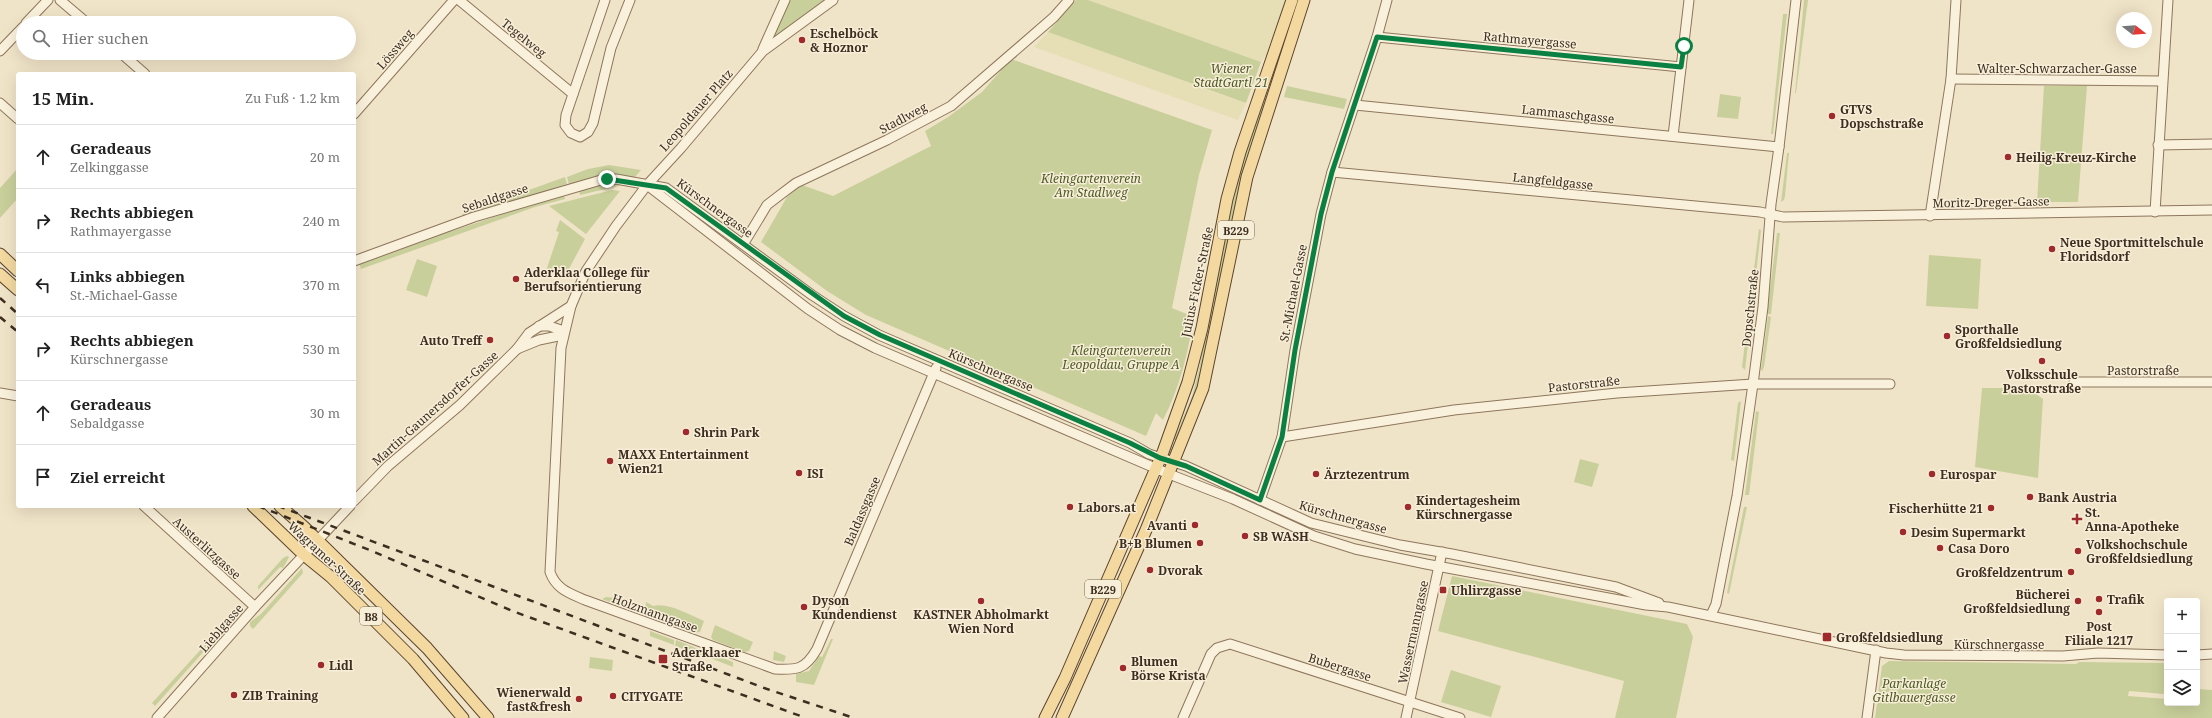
<!DOCTYPE html>
<html lang="de">
<meta charset="utf-8">
<style>
:root{--surface:#fff;--page:#f2f2f2;--text:#222;--muted:#767676;--line:#e0e0e0}
body{margin:0;font-family:"Noto Serif",serif;background:var(--page);color:var(--text)}
.controls{position:absolute;right:12px;bottom:12px;display:grid;overflow:hidden;border-radius:4px;box-shadow:0 4px 16px #0002}
.controls button{width:36px;height:36px;display:grid;place-items:center;padding:0;border:0;border-bottom:1px solid var(--line);background:var(--surface);color:var(--text);font:20px sans-serif}
.compass{position:absolute;left:2116px;top:12px;width:36px;height:36px;border-radius:50%;background:var(--surface);box-shadow:0 4px 16px #0002;rotate:107deg}
.stop{position:absolute;width:12px;height:12px;margin:-9px;border:3px solid #0b8043;border-radius:50%;background:#fff}
.stop.end{background:#0b8043;border-color:#fff;box-shadow:0 1px 4px #0008}
.list{margin:0;padding:0;list-style:none}
h2{display:flex;justify-content:space-between;align-items:center;height:52px;margin:0;padding:0 16px;font-size:17px}
h2 small{font-size:13px;font-weight:400;color:var(--muted)}
.list li{display:grid;grid-template-columns:26px 1fr auto;gap:12px;align-items:center;box-sizing:border-box;height:64px;padding:0 16px;border-top:1px solid var(--line)}
.list b{display:block;font-size:15px;white-space:nowrap}
.list p{margin:0;font-size:13px;white-space:nowrap;color:var(--muted)}
.list em{font-size:13px;font-style:normal;color:var(--muted)}
.icon{flex:none;width:22px;height:22px;fill:none;stroke:currentColor;stroke-width:2;stroke-linecap:round;stroke-linejoin:round}
.map{position:relative;flex:none;width:2212px;height:718px;overflow:hidden}
.search{position:absolute;background:var(--surface);box-shadow:0 4px 16px #0002;left:16px;top:16px;width:340px;height:44px;display:flex;align-items:center;gap:10px;box-sizing:border-box;padding:0 14px;border-radius:22px;color:var(--muted);font-size:15px}
.panel{position:absolute;background:var(--surface);box-shadow:0 4px 16px #0002;left:16px;top:72px;width:340px;height:436px;border-radius:4px}
.map>svg:first-child{display:block}
.farmland{fill:#e6deb5}
.green{fill:#c9cf9b}
.lines{fill:none;stroke-linecap:round;stroke-linejoin:round}
.minor-casing{stroke:#8d765c;stroke-width:11}
.major-casing{stroke:#5b4430;stroke-width:13}
.minor{stroke:#faf1dc;stroke-width:9}
.major{stroke:#f3d9a0;stroke-width:11}
.rail{stroke:#3d2e20;stroke-width:2.5;stroke-dasharray:7 7;stroke-linecap:butt}
.route{stroke:#0b8043;stroke-width:5}
.poi-dot{fill:#9e2a2b;stroke:#f7eed8;stroke-width:1.5}
.labels{text-anchor:middle;dominant-baseline:central;stroke-width:3;stroke-linejoin:round;paint-order:stroke}
.shield{fill:#f7eed8;stroke:#756857;stroke-width:1}
.shield-label{font-size:11px;font-weight:bold;fill:#3d2e20}
.poi-label{font-size:12px;font-weight:bold;fill:#3d2e20;stroke:#f7eed8;text-anchor:start}
.street-label{font-size:12px;fill:#3d2e20;stroke:#f7eed8}
.park-label{font-size:12px;font-style:italic;fill:#4d5a26;stroke:#f7eed8}
</style>
<div class="map">
<svg width="2212" height="718" viewBox="0 0 2212 718">
<rect width="100%" height="100%" fill="#f0e4c8"/>
<g class="farmland">
<polygon points="1088,0 1287,0 1273,47 1261,62"/>
<polygon points="1048,32 1228,97 1246,103 1238,120 1034,47"/>
</g>
<g class="green">
<polygon points="785,0 833,0 763,51"/>
<polygon points="1076,0 1088,0 1261,62 1246,103 1048,32"/>
<polygon points="1295,0 1300,0 1288,39 1199,384 1177,441 1174,440 1192,396 1199,369 1232,199 1244,153"/>
<polygon points="1804,0 1808,0 1796,93 1795,93"/>
<polygon points="1783,14 1787,14 1773,134 1771,134"/>
<path d="M1011 59 1212 130 1199 175 1172 308 1194 317C1188 352 1180 388 1163 420L1156 413 1146 436 866 315 827 291 761 242 787 197 802 185 833 196 931 146 925 131 948 117 982 92Z"/>
<polygon points="1287,86 1347,99 1344,109 1284,97"/>
<polygon points="2044,86 2087,86 2078,202 2037,202"/>
<polygon points="1720,94 1741,97 1738,119 1717,117"/>
<polygon points="1787,153 1789,153 1785,196 1784,200 1781,202"/>
<polygon points="609,165 641,170 635,177 605,175 569,184 567,177 588,169"/>
<polygon points="18,168 18,198 0,218 0,188"/>
<polygon points="565,177 567,184 464,218 462,214"/>
<polygon points="613,183 623,185 580,195 579,190"/>
<polygon points="612,190 620,191 586,234 549,206"/>
<polygon points="564,194 565,199 535,207 361,269 359,262 445,231 452,231"/>
<polygon points="560,220 585,239 565,276 563,276 546,271 559,232 556,231"/>
<polygon points="1759,229 1761,230 1753,301 1750,301"/>
<polygon points="1777,233 1780,233 1771,314 1767,314"/>
<polygon points="1929,255 1981,259 1978,309 1926,306"/>
<polygon points="417,259 437,266 427,297 406,290"/>
<polygon points="1749,310 1752,310 1745,370 1742,367"/>
<polygon points="1768,316 1771,317 1764,367 1762,371 1761,370"/>
<polygon points="1982,388 2028,388 2043,399 2038,478 1975,467"/>
<polygon points="1741,401 1734,461 1731,460 1738,403"/>
<polygon points="1756,411 1759,412 1749,495 1745,495"/>
<polygon points="1580,459 1599,464 1592,487 1574,482"/>
<polygon points="1744,507 1747,507 1729,594 1727,593"/>
<polygon points="287,556 289,557 283,568 280,567 258,590 258,586 283,558"/>
<polygon points="302,568 303,573 253,629 250,626 250,622 261,614"/>
<polygon points="1452,576 1687,624 1693,637 1676,718 1615,718 1624,681 1438,631"/>
<polygon points="606,597 628,599 626,603 621,606 602,599"/>
<path d="M646 602 653 606C668 602 690 615 704 621L700 632 694 633 648 616 645 613Z"/>
<polygon points="237,609 240,611 223,631 227,635 225,636 220,634 219,630"/>
<polygon points="715,625 753,642 749,651 745,652 713,640 711,637"/>
<polygon points="650,631 674,640 674,645 650,636"/>
<polygon points="215,634 220,642 219,643 214,640 155,706 152,703"/>
<polygon points="831,639 833,639 814,685 796,682 796,674 809,671 819,656 822,657"/>
<polygon points="676,640 703,651 703,656 675,646"/>
<polygon points="705,651 733,662 733,667 705,656"/>
<polygon points="774,651 786,656 784,662 773,660"/>
<polygon points="590,657 613,660 612,671 589,668"/>
<polygon points="1889,661 2076,664 2079,662 2167,663 2164,694 2129,691 2128,696 2167,699 2167,703 2197,703 2197,689 2212,690 2212,718 1875,718 1882,666"/>
<polygon points="1451,670 1501,686 1491,717 1441,702"/>
</g>
<g class="lines">
<defs>
<g id="minor">
<polyline points="60,0 87,23"/>
<polyline points="459,0 573,94"/>
<polyline points="605,0 566,115 565,125 571,133 580,137 588,132 593,123 611,48 630,0"/>
<path d="M833 0 763 51 681 148 647 185 616 226 586 271 571 306 561 348 550 572C556 589 569 593 585 600L775 669C797 670 805 670 817 649L936 368"/>
<polyline points="26,23 48,0"/>
<polyline points="1377,37 1681,67"/>
<polyline points="763,49 785,0"/>
<polyline points="0,51 23,27"/>
<polyline points="121,53 145,74"/>
<polyline points="1951,79 2162,81"/>
<polyline points="0,103 18,119"/>
<polyline points="1355,105 1779,147"/>
<polyline points="354,114 454,0"/>
<polyline points="1673,136 1689,0"/>
<polyline points="2158,145 2212,144"/>
<polyline points="1332,172 1760,212 1783,217 2212,210"/>
<polyline points="647,185 808,309 840,330 875,348 1169,474 1233,499 1314,536 1355,549 1426,564 1646,605 1668,607 1886,653 1904,655 2063,656 2098,653 2167,655"/>
<polyline points="2155,212 2168,0"/>
<polyline points="1930,216 1951,79 1956,0"/>
<polyline points="744,243 767,205 780,195 796,183 887,140 951,106 1054,17 1069,0"/>
<polyline points="354,261 474,217 601,180 616,179 666,188 812,295 844,316 879,335 1130,443 1149,454 1186,466 1311,523 1400,545 1452,554 1616,587 1659,603"/>
<polyline points="539,326 549,326 564,331"/>
<polyline points="517,349 539,340 563,335"/>
<polyline points="2074,382 2212,382"/>
<polyline points="0,393 18,396"/>
<polyline points="1282,437 1454,410 1617,393 1753,384 1890,384"/>
<polyline points="1260,500 1282,437 1295,350 1321,214 1332,172 1377,37 1387,0"/>
<polyline points="354,501 388,466 460,405 517,349 529,333 571,306"/>
<polyline points="144,506 255,607"/>
<polyline points="1711,615 1716,604 1737,496 1753,384 1763,307 1771,204 1779,147 1796,0"/>
<polyline points="2197,655 2212,654"/>
<polyline points="157,718 255,607 350,506"/>
<polyline points="1183,718 1211,654 1217,648 1230,644 1460,718"/>
<polyline points="1406,718 1442,552"/>
<polyline points="1867,718 1876,650"/>
</g>
<g id="major">
<polyline points="0,254 18,271"/>
<polyline points="0,274 18,290"/>
<polyline points="253,506 304,555 331,577 413,659 463,718"/>
<polyline points="280,506 304,527 427,648 488,718"/>
<polyline points="1045,718 1065,678 1163,452 1188,382 1202,328 1227,199 1240,152 1292,0"/>
<polyline points="1062,718 1146,530 1203,388 1247,177 1304,0"/>
</g>
</defs>
<use href="#minor" class="minor-casing"/>
<use href="#major" class="major-casing"/>
<use href="#minor" class="minor"/>
<use href="#major" class="major"/>
<g class="rail">
<polyline points="0,298 18,314"/>
<polyline points="0,317 18,332"/>
<polyline points="258,506 372,551 515,612 806,718"/>
<polyline points="278,506 767,689 854,718"/>
</g>
</g>
<g class="lines">
<polyline class="route" points="607,179 666,188 844,316 880,335 1130,443 1160,458 1186,466 1260,500 1282,437 1295,350 1321,214 1332,172 1377,37 1681,67 1684,46"/>
</g>
<g class="poi-dot">
<circle cx="802" cy="40" r="4"/>
<circle cx="1832" cy="116" r="4"/>
<circle cx="2008" cy="157" r="4"/>
<circle cx="2052" cy="249" r="4"/>
<circle cx="516" cy="279" r="4"/>
<circle cx="1947" cy="336" r="4"/>
<circle cx="490" cy="340" r="4"/>
<circle cx="2042" cy="361" r="4"/>
<circle cx="686" cy="432" r="4"/>
<circle cx="610" cy="461" r="4"/>
<circle cx="799" cy="473" r="4"/>
<circle cx="1316" cy="474" r="4"/>
<circle cx="1932" cy="474" r="4"/>
<circle cx="2030" cy="497" r="4"/>
<circle cx="1070" cy="507" r="4"/>
<circle cx="1408" cy="507" r="4"/>
<circle cx="1991" cy="508" r="4"/>
<path d="M2075 513h4v4h4v4h-4v4h-4v-4h-4v-4h4z"/>
<circle cx="1195" cy="525" r="4"/>
<circle cx="1903" cy="532" r="4"/>
<circle cx="1245" cy="536" r="4"/>
<circle cx="1200" cy="543" r="4"/>
<circle cx="1940" cy="548" r="4"/>
<circle cx="2078" cy="551" r="4"/>
<circle cx="1150" cy="570" r="4"/>
<circle cx="2071" cy="572" r="4"/>
<rect x="1439" y="586" width="8" height="8" rx="2"/>
<circle cx="2099" cy="599" r="4"/>
<circle cx="981" cy="601" r="4"/>
<circle cx="2078" cy="601" r="4"/>
<circle cx="804" cy="607" r="4"/>
<circle cx="2099" cy="612" r="4"/>
<rect x="1822" y="632" width="10" height="10" rx="2"/>
<rect x="658" y="654" width="10" height="10" rx="2"/>
<circle cx="321" cy="665" r="4"/>
<circle cx="1123" cy="668" r="4"/>
<circle cx="234" cy="695" r="4"/>
<circle cx="613" cy="696" r="4"/>
<circle cx="579" cy="699" r="4"/>
</g>
<g class="labels">
<g class="shield">
<rect x="1218" y="221" width="36" height="18" rx="3"/>
<rect x="1085" y="580" width="36" height="18" rx="3"/>
<rect x="360" y="607" width="22" height="18" rx="3"/>
</g>
<g class="shield-label">
<text x="1236" y="230">B229</text>
<text x="1103" y="589">B229</text>
<text x="371" y="616">B8</text>
</g>
<g class="poi-label">
<text x="810" y="33">Eschelböck<tspan x="810" dy="14">&amp; Hoznor</tspan></text>
<text x="1840" y="109">GTVS<tspan x="1840" dy="14">Dopschstraße</tspan></text>
<text x="2016" y="157">Heilig-Kreuz-Kirche</text>
<text x="2060" y="242">Neue Sportmittelschule<tspan x="2060" dy="14">Floridsdorf</tspan></text>
<text x="524" y="272">Aderklaa College für<tspan x="524" dy="14">Berufsorientierung</tspan></text>
<text x="1955" y="329">Sporthalle<tspan x="1955" dy="14">Großfeldsiedlung</tspan></text>
<text x="482" y="340" text-anchor="end">Auto Treff</text>
<text x="2042" y="374" text-anchor="middle">Volksschule<tspan x="2042" dy="14">Pastorstraße</tspan></text>
<text x="694" y="432">Shrin Park</text>
<text x="618" y="454">MAXX Entertainment<tspan x="618" dy="14">Wien21</tspan></text>
<text x="807" y="473">ISI</text>
<text x="1324" y="474">Ärztezentrum</text>
<text x="1940" y="474">Eurospar</text>
<text x="2038" y="497">Bank Austria</text>
<text x="1416" y="500">Kindertagesheim<tspan x="1416" dy="14">Kürschnergasse</tspan></text>
<text x="1078" y="507">Labors.at</text>
<text x="1983" y="508" text-anchor="end">Fischerhütte 21</text>
<text x="2085" y="512">St.<tspan x="2085" dy="14">Anna-Apotheke</tspan></text>
<text x="1187" y="525" text-anchor="end">Avanti</text>
<text x="1911" y="532">Desim Supermarkt</text>
<text x="1253" y="536">SB WASH</text>
<text x="1192" y="543" text-anchor="end">B+B Blumen</text>
<text x="2086" y="544">Volkshochschule<tspan x="2086" dy="14">Großfeldsiedlung</tspan></text>
<text x="1948" y="548">Casa Doro</text>
<text x="1158" y="570">Dvorak</text>
<text x="2063" y="572" text-anchor="end">Großfeldzentrum</text>
<text x="1451" y="590">Uhlirzgasse</text>
<text x="2070" y="594" text-anchor="end">Bücherei<tspan x="2070" dy="14">Großfeldsiedlung</tspan></text>
<text x="2107" y="599">Trafik</text>
<text x="812" y="600">Dyson<tspan x="812" dy="14">Kundendienst</tspan></text>
<text x="981" y="614" text-anchor="middle">KASTNER Abholmarkt<tspan x="981" dy="14">Wien Nord</tspan></text>
<text x="2099" y="626" text-anchor="middle">Post<tspan x="2099" dy="14">Filiale 1217</tspan></text>
<text x="1836" y="637">Großfeldsiedlung</text>
<text x="672" y="652">Aderklaaer<tspan x="672" dy="14">Straße</tspan></text>
<text x="1131" y="661">Blumen<tspan x="1131" dy="14">Börse Krista</tspan></text>
<text x="329" y="665">Lidl</text>
<text x="571" y="692" text-anchor="end">Wienerwald<tspan x="571" dy="14">fast&amp;fresh</tspan></text>
<text x="242" y="695">ZIB Training</text>
<text x="621" y="696">CITYGATE</text>
</g>
<g class="street-label">
<text transform="translate(524 38) rotate(39)">Tegelweg</text>
<text transform="translate(1530 40) rotate(5)">Rathmayergasse</text>
<text transform="translate(395 49) rotate(-49)">Lössweg</text>
<text x="2057" y="68">Walter-Schwarzacher-Gasse</text>
<text transform="translate(696 110) rotate(-49)">Leopoldauer Platz</text>
<text transform="translate(1568 114) rotate(6)">Lammaschgasse</text>
<text transform="translate(903 118) rotate(-28)">Stadlweg</text>
<text transform="translate(1553 181) rotate(6)">Langfeldgasse</text>
<text transform="translate(495 198) rotate(-18)">Sebaldgasse</text>
<text transform="translate(1991 202) rotate(-1)">Moritz-Dreger-Gasse</text>
<text transform="translate(715 208) rotate(36)">Kürschnergasse</text>
<text transform="translate(1197 282) rotate(-78)">Julius-Ficker-Straße</text>
<text transform="translate(1293 293) rotate(-79)">St.-Michael-Gasse</text>
<text transform="translate(1750 308) rotate(-84)">Dopschstraße</text>
<text transform="translate(991 370) rotate(23)">Kürschnergasse</text>
<text x="2143" y="370">Pastorstraße</text>
<text transform="translate(1584 384) rotate(-6)">Pastorstraße</text>
<text transform="translate(435 408) rotate(-42)">Martin-Gaunersdorfer-Gasse</text>
<text transform="translate(862 511) rotate(-67)">Baldassgasse</text>
<text transform="translate(1343 517) rotate(16)">Kürschnergasse</text>
<text transform="translate(207 548) rotate(42)">Austerlitzgasse</text>
<text transform="translate(327 558) rotate(43)">Wagramer Straße</text>
<text transform="translate(655 613) rotate(20)">Holzmanngasse</text>
<text transform="translate(221 628) rotate(-49)">Lieblgasse</text>
<text transform="translate(1413 632) rotate(-78)">Wassermanngasse</text>
<text x="1999" y="644">Kürschnergasse</text>
<text transform="translate(1340 667) rotate(18)">Bubergasse</text>
</g>
<g class="park-label">
<text x="1231" y="68">Wiener<tspan x="1231" dy="14">StadtGartl 21</tspan></text>
<text x="1091" y="178">Kleingartenverein<tspan x="1091" dy="14">Am Stadlweg</tspan></text>
<text x="1121" y="350">Kleingartenverein<tspan x="1121" dy="14">Leopoldau, Gruppe A</tspan></text>
<text x="1914" y="683">Parkanlage<tspan x="1914" dy="14">Gitlbauergasse</tspan></text>
</g>
</g>
</svg>
<div class="controls">
<button>+</button>
<button>−</button>
<button><svg class="icon" aria-label="layers" viewBox="0 0 24 24"><path d="M12 4l9 5-9 5-9-5zM3 14l9 5 9-5"/></svg></button>
</div>
<svg class="compass" viewBox="-18 -18 36 36"><path d="M0-13l5 13h-10z" fill="#e53935"/><path d="M0 13l5-13h-10z" fill="#767676"/></svg>
<div class="stop" style="left:1684px;top:46px"></div>
<div class="stop end" style="left:607px;top:179px"></div>
<div class="search"><svg class="icon" aria-label="search" viewBox="0 0 24 24"><circle cx="10" cy="10" r="6"/><path d="M15 15l6 6"/></svg>Hier suchen</div>
<section class="panel">
<h2>15 Min.<small>Zu Fuß · 1.2 km</small></h2>
<ul class="list">
<li><svg class="icon" aria-label="ahead" viewBox="0 0 24 24"><path d="M12 20V5M6 11l6-6 6 6"/></svg><div><b>Geradeaus</b><p>Zelkinggasse</p></div><em>20 m</em></li>
<li><svg class="icon" aria-label="right" viewBox="0 0 24 24"><path d="M7 20v-9h11M14 6l5 5-5 5"/></svg><div><b>Rechts abbiegen</b><p>Rathmayergasse</p></div><em>240 m</em></li>
<li><svg class="icon" aria-label="left" viewBox="0 0 24 24"><path d="M17 20v-9H6M10 6l-5 5 5 5"/></svg><div><b>Links abbiegen</b><p>St.-Michael-Gasse</p></div><em>370 m</em></li>
<li><svg class="icon" aria-label="right" viewBox="0 0 24 24"><path d="M7 20v-9h11M14 6l5 5-5 5"/></svg><div><b>Rechts abbiegen</b><p>Kürschnergasse</p></div><em>530 m</em></li>
<li><svg class="icon" aria-label="ahead" viewBox="0 0 24 24"><path d="M12 20V5M6 11l6-6 6 6"/></svg><div><b>Geradeaus</b><p>Sebaldgasse</p></div><em>30 m</em></li>
<li><svg class="icon" aria-label="arrive" viewBox="0 0 24 24"><path d="M6 21V4h12l-3 4 3 4H6"/></svg><div><b>Ziel erreicht</b></div></li>
</ul>
</section>
</div>
